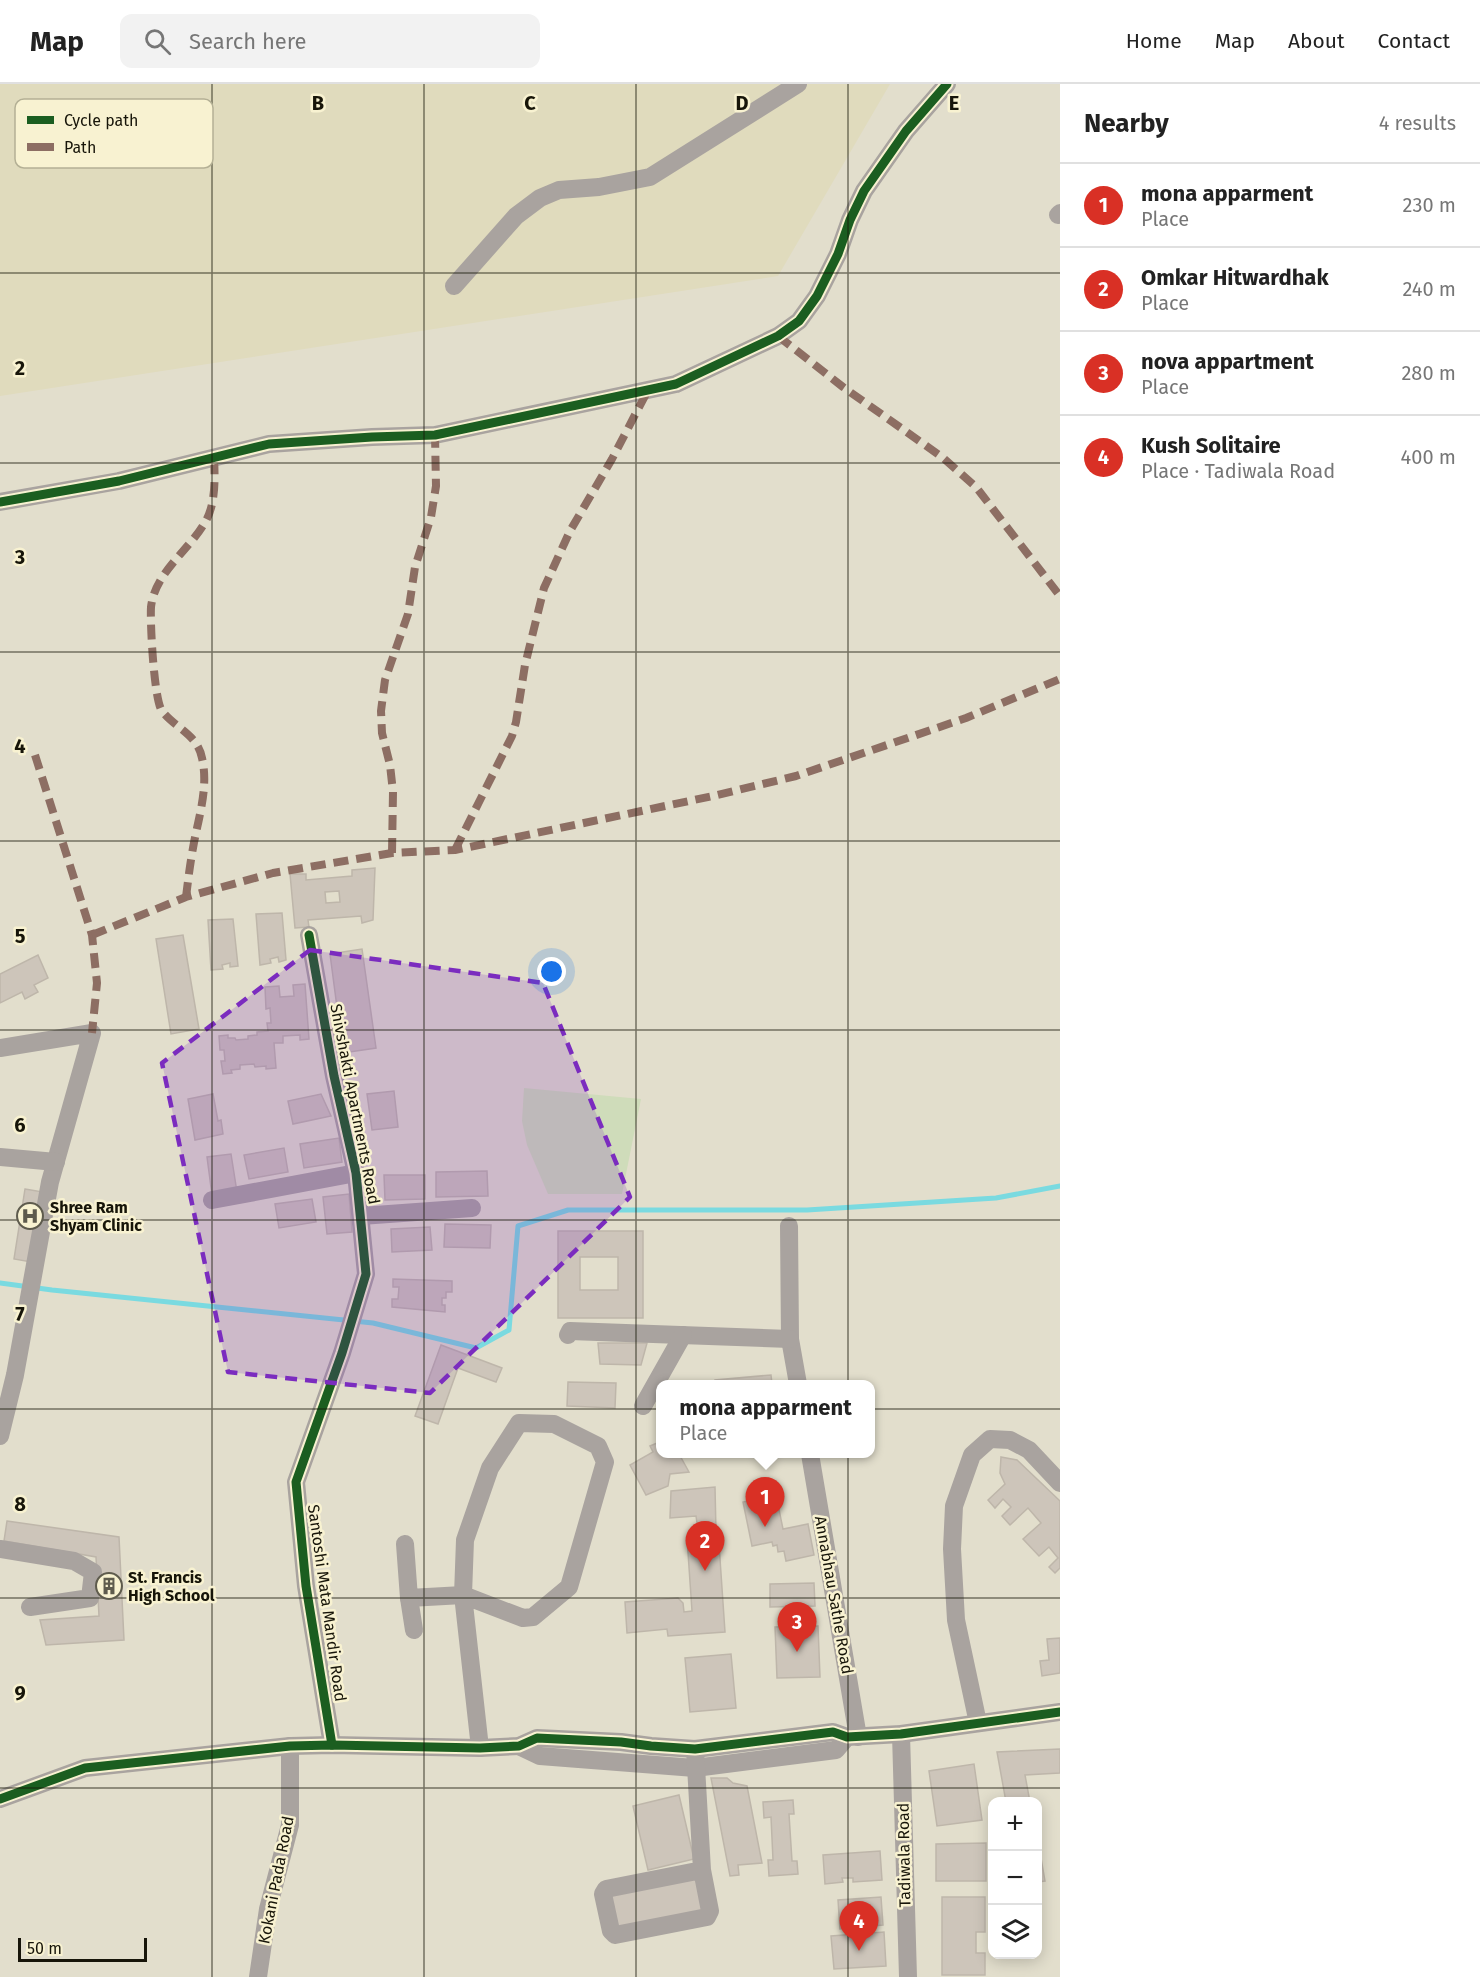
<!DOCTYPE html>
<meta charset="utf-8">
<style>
:root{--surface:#fff;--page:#f2f2f2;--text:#222;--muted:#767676;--line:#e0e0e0;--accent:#d93025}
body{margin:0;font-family:"Fira Sans",sans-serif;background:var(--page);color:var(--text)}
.controls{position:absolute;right:18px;bottom:18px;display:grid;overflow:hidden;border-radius:12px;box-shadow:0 3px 15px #0003}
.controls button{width:54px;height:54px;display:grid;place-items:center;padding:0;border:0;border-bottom:2px solid var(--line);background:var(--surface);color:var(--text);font:30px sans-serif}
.scale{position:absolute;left:18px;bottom:15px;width:129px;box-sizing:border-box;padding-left:6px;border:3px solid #171509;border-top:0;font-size:16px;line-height:21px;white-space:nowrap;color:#171509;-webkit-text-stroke:4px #f8f2d1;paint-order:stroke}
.you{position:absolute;left:552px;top:888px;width:21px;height:21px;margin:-15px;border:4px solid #fff;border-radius:50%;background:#1a73e8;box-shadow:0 0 0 9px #1a73e833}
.badge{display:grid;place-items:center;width:39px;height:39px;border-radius:50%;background:var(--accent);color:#fff;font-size:20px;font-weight:700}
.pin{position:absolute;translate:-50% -50px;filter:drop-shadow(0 2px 3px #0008)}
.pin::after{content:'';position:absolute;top:32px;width:21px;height:18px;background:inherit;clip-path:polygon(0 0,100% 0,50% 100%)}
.popup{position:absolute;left:656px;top:1296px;width:219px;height:78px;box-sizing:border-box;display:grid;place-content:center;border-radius:12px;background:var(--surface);filter:drop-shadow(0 2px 4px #0005);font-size:20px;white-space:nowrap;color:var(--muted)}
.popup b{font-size:22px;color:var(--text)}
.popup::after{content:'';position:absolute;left:50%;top:100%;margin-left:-12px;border:12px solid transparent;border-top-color:var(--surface)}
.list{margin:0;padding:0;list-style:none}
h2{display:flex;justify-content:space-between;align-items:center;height:78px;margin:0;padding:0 24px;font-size:26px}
h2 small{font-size:20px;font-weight:400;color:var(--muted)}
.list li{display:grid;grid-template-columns:39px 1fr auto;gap:18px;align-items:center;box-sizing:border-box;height:84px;padding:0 24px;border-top:2px solid var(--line)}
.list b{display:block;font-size:22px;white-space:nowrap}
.list p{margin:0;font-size:20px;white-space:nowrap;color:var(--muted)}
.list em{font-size:20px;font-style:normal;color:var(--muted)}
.icon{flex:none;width:33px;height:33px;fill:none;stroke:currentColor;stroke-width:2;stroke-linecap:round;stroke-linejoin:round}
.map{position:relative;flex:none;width:1060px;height:1893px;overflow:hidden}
header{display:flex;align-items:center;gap:36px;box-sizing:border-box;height:84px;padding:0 30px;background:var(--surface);border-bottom:2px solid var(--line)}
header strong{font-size:28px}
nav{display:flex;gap:33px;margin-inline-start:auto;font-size:21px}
.search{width:420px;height:54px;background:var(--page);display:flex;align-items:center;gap:15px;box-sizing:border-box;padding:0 21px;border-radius:12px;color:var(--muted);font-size:22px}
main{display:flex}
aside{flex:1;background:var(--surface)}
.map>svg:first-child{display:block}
.built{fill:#e0dbbd}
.green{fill:#cfdcba}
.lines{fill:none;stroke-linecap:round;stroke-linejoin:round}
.stream{stroke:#7adae0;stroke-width:5}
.building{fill:#cdc5ba;stroke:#beb6aa;stroke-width:1.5;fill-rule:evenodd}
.minor{stroke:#a9a39f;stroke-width:18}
.quiet{stroke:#8d6e63;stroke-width:8;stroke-dasharray:15 8;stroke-linecap:butt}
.cycleway-casing{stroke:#f8f2d1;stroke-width:13}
.cycleway{stroke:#1b5e20;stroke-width:9}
.marked{fill:#7b2cbf;fill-opacity:0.2;stroke:#7b2cbf;stroke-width:4.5;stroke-dasharray:12 8;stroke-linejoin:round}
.grid{fill:none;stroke:#171509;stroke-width:1.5;stroke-opacity:0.55}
.labels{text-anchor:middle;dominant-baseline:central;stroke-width:5;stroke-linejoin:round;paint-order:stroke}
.street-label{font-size:16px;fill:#171509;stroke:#f8f2d1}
.poi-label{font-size:16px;font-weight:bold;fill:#171509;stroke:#f8f2d1;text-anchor:start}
.key{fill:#f8f2d1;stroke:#b4b095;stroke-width:1.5}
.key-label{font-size:16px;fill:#171509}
.grid-label{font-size:20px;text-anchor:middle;font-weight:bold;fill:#171509;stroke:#f8f2d1;stroke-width:5;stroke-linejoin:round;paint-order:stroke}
</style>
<header>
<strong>Map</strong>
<div class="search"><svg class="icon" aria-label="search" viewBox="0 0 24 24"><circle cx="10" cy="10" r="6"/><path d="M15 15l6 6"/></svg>Search here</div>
<nav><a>Home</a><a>Map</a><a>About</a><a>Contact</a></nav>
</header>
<main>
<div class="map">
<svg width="1060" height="1893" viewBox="0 0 1060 1893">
<rect width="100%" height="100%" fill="#e2decc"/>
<polygon class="built" points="0,0 890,0 778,192 0,312"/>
<polygon class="green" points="524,1004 641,1015 622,1110 548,1110 527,1061 522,1037"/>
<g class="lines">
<polyline class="stream" points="0,1199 52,1206 373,1239 476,1264 509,1246 518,1142 568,1126 807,1126 996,1114 1060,1102"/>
</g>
<g class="building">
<path d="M375 784 373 836 362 839 361 832 308 836 309 843 295 844 290 790H306V796L352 792V786ZM339 807 340 818 326 819 325 808Z"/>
<polygon points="282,829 286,876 279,878 278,873 270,875 271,879 260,881 256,830"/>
<polygon points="233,835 238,882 230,883 230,879 222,881 223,885 211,886 208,836"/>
<polygon points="183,851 199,945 171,950 156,855"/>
<polygon points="362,865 376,964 343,969 330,870"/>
<polygon points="38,871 48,894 34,901 38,908 25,915 22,908 0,919 0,890"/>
<polygon points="305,900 309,955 300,956 300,951 283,952 283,959 274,959 276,984 266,985 266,982 255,983 254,980 240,981 240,985 231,986 232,989 223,990 221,977 225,977 224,966 220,966 219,952 228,951 228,954 235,954 236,956 248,955 248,952 257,951 257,948 268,947 267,939 271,939 270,924 266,925 265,903 279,902 280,913 294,912 293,901"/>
<polygon points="394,1007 398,1043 372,1046 367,1010"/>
<polygon points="213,1010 218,1037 221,1036 223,1050 195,1056 188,1015"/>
<polygon points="321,1010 331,1032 293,1040 288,1017"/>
<polygon points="339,1054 342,1078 304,1084 300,1060"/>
<polygon points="284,1064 288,1088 249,1095 244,1071"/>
<polygon points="231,1070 237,1108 212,1111 207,1073"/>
<polygon points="487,1087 488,1112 436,1113 436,1088"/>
<polygon points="384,1091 425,1091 425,1115 385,1116"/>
<polygon points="25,1105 43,1108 31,1178 14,1175"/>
<polygon points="349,1110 352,1148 327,1150 323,1113"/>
<polygon points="312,1115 316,1138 279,1144 275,1120"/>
<polygon points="445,1140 491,1141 490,1164 444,1163"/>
<polygon points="430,1143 432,1166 392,1168 391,1145"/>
<path d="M558 1147H643V1234H558ZM580 1173H618V1206H580Z"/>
<polygon points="393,1195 452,1197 452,1208 446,1208 446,1214 442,1214 442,1221 445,1221 445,1228 392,1223 392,1215 398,1215 399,1203 393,1203"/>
<polygon points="598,1259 647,1259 641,1281 600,1280"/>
<polygon points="441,1261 502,1284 496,1298 458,1284 438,1340 415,1332"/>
<polygon points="771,1291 772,1300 715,1300 715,1296"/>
<polygon points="568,1298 616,1299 615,1324 567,1322"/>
<polygon points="657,1359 660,1360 660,1370 679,1370 689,1388 670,1390 668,1402 646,1411 630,1381 653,1368 650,1362"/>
<polygon points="1001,1373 1017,1376 1060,1417 1060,1484 1055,1489 1049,1483 1058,1474 1049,1463 1039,1472 1023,1455 1041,1439 1028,1424 1010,1441 1002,1432 1011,1423 1003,1415 995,1424 988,1416 1005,1400 1000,1389"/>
<polygon points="715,1403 716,1447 697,1439 696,1432 670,1434 671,1407"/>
<polygon points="776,1411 783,1445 808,1440 814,1471 786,1477 784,1467 778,1468 777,1461 773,1462 772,1458 752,1462 743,1418"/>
<polygon points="7,1437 119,1453 124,1556 46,1561 40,1536 99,1532 96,1473 4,1457"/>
<polygon points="710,1452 719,1460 725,1548 668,1552 667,1545 627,1549 625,1518 678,1514 683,1519 684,1528 692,1527 687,1454"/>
<polygon points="814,1499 815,1522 770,1523 770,1500"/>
<polygon points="818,1542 820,1593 777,1594 775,1543"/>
<polygon points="1060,1554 1060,1589 1042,1592 1040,1577 1049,1576 1047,1555"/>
<polygon points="731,1570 736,1624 690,1628 685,1574"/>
<polygon points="1060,1665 1060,1689 1025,1691 1030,1718 1006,1718 997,1668"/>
<polygon points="974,1680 982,1736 937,1742 929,1687"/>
<polygon points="711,1694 727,1694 733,1699 747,1702 762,1779 738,1781 739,1791 730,1792"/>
<polygon points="679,1711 694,1775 648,1786 633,1722"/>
<polygon points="793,1716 794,1730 789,1730 792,1777 797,1777 798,1790 769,1792 768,1776 773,1776 771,1733 764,1734 763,1718"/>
<polygon points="1038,1757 1045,1797 1038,1798"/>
<polygon points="986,1759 986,1797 936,1797 936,1760"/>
<polygon points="880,1767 882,1796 853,1798 853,1794 842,1794 843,1798 825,1800 823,1771"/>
<polygon points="699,1790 706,1829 615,1846 608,1808"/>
<polygon points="881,1813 883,1841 840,1845 838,1816"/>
<polygon points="942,1813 985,1813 985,1848 976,1848 976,1869 985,1869 985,1891 942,1891"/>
<polygon points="884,1848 886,1882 834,1885 831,1852"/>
</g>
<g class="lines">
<g class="minor">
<polyline points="1058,131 1060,129"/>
<polyline points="454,202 516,132 540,114 559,106 599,103 650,93 798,0"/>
<polyline points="0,418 119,397 269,360 372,353 435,351 676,300 778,252 799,237 817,212 838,170 850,136 864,107 906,47 947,0"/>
<polyline points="309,851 334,992 356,1089 366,1190 342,1269 296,1398 306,1502 332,1661"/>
<polyline points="0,964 92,949 50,1098 15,1291 0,1352"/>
<polyline points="0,1073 56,1078"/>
<polyline points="212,1116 356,1089"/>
<polyline points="361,1132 472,1124"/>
<polyline points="789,1142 790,1255 798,1300"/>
<polyline points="568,1251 570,1247 790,1255"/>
<polyline points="643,1322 683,1251"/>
<polyline points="810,1370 858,1653"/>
<polyline points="405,1460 409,1514 463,1511 523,1534 533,1533 569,1503 605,1378 598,1362 554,1340 519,1339 490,1384 465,1456 463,1511 480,1664"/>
<polyline points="0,1465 74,1477 93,1488 90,1514 30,1523"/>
<polyline points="409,1514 414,1546"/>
<polyline points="978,1639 956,1536 952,1465 954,1422 972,1371 990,1355 1010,1356 1029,1366 1060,1399"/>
<polyline points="901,1650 908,1893"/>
<polyline points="519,1662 540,1672 695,1684 836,1666 847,1653"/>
<polyline points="695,1665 702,1786 710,1827 707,1833 615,1851 611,1847 603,1810 606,1805 702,1786"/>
<polyline points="0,1715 85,1684 290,1662 332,1661 480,1664 519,1662 537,1654 621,1658 651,1662 695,1665 833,1648 847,1653 901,1650 1060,1628"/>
<polyline points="258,1893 268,1825 290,1741 290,1662"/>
</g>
<g class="quiet">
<polyline points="778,252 843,303 942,373 976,403 1060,512"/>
<polyline points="35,671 92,851 97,899 92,949"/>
<polyline points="455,766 512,652 516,638 525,581 544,504 570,447 612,375 648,306"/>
<polyline points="392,769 393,708 390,681 382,649 381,627 385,596 408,530 415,483 431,433 436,402 435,351"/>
<path d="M186 813C188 797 190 780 193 764 198 735 209 704 202 674 198 651 175 644 162 627 154 616 150 539 151 523 155 489 187 468 204 440 216 422 215 394 214 374"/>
<polyline points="92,851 186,813 273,789 392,769 455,766 713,712 796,692 966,634 1060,595"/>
</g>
<defs>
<g id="cycleway">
<polyline points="0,418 119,397 269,360 372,353 435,351 676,300 778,252 799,237 817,212 838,170 850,136 864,107 906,47 947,0"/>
<polyline points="309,851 334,992 356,1089 366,1190 342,1269 296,1398 306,1502 332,1661"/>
<polyline points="0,1715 85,1684 290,1662 332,1661 480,1664 519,1662 537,1654 621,1658 651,1662 695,1665 833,1648 847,1653 901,1650 1060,1628"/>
</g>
</defs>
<use href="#cycleway" class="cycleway-casing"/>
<use href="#cycleway" class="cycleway"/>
</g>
<path class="marked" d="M310 866 543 899 630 1113 430 1309 228 1288 162 979Z"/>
<path class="grid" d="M212 0V1893M424 0V1893M636 0V1893M848 0V1893M0 189H1060M0 379H1060M0 568H1060M0 757H1060M0 946H1060M0 1136H1060M0 1325H1060M0 1514H1060M0 1704H1060"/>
<defs>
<symbol id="hospital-ring" viewBox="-11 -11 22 22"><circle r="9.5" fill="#f8f2d1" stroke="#5e5b4d" stroke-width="1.5"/><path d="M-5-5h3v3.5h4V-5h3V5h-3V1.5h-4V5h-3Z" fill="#5e5b4d"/></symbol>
<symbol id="building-ring" viewBox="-11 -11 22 22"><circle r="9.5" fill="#f8f2d1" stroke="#5e5b4d" stroke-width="1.5"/><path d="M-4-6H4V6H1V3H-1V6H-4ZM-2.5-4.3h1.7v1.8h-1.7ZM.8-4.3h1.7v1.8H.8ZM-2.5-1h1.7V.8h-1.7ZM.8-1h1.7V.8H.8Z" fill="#5e5b4d"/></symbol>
</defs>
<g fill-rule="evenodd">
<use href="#hospital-ring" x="15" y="1117" width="30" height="30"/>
<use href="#building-ring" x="94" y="1487" width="30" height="30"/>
</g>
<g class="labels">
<g class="street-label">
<text transform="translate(355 1020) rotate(79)">Shivshakti Apartments Road</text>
<text transform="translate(834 1511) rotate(80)">Annabhau Sathe Road</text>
<text transform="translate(327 1519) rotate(82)">Santoshi Mata Mandir Road</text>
<text transform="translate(904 1771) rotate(-91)">Tadiwala Road</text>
<text transform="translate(276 1796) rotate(-79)">Kokani Pada Road</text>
</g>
<g class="poi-label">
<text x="50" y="1123">Shree Ram<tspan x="50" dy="18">Shyam Clinic</tspan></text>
<text x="128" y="1493">St. Francis<tspan x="128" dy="18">High School</tspan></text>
</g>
</g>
<rect x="15" y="15" width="198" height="69" rx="9" class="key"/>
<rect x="27" y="32" width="27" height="8" fill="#1b5e20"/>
<rect x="27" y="59" width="27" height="8" fill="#8d6e63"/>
<g class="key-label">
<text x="64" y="42">Cycle path</text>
<text x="64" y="69">Path</text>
</g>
<g class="grid-label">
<text x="318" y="26">B</text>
<text x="530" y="26">C</text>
<text x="742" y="26">D</text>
<text x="954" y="26">E</text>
<text x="20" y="291">2</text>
<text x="20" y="480">3</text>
<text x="20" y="669">4</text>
<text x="20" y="859">5</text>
<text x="20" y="1048">6</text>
<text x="20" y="1237">7</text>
<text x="20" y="1427">8</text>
<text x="20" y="1616">9</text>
</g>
</svg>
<div class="controls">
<button>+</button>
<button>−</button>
<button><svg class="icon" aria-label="layers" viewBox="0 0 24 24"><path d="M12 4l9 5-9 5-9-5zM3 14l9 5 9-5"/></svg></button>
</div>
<div class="scale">50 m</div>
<div class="you"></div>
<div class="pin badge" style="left:765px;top:1443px">1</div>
<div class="popup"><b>mona apparment</b>Place</div>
<div class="pin badge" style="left:705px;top:1487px">2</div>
<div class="pin badge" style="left:797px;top:1568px">3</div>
<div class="pin badge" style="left:859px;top:1867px">4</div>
</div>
<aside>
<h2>Nearby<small>4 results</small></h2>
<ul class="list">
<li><span class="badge">1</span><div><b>mona apparment</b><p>Place</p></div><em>230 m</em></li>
<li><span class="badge">2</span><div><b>Omkar Hitwardhak</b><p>Place</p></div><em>240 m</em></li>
<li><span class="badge">3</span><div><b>nova appartment</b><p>Place</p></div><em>280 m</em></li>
<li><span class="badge">4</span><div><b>Kush Solitaire</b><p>Place · Tadiwala Road</p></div><em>400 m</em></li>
</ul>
</aside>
</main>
